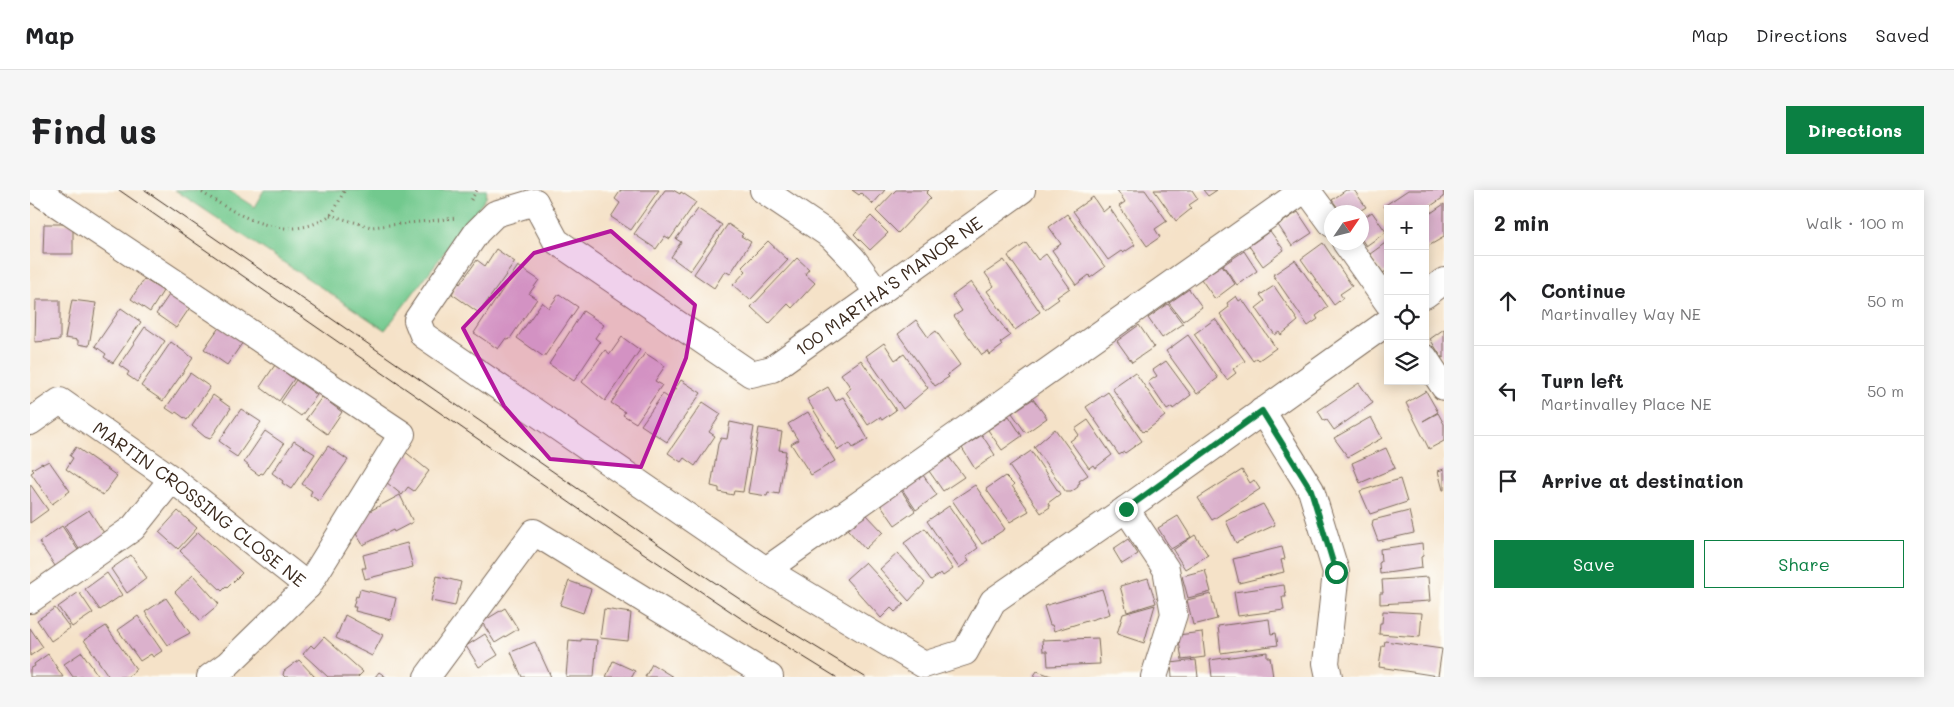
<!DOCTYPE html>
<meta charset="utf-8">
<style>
:root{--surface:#fff;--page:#f6f6f6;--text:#202124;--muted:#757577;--line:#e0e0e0;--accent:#0b8043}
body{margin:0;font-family:Mali,sans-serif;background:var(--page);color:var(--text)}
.controls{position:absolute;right:15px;top:15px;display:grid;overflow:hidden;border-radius:0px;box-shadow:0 2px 12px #0003}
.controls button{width:45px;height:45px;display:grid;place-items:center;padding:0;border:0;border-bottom:1px solid var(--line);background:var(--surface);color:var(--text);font:25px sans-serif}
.compass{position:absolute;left:1294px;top:15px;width:45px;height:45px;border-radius:50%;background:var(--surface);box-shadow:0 2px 12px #0003;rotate:55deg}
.stop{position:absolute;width:15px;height:15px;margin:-11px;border:4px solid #0b8043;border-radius:50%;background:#fff}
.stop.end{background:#0b8043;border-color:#fff;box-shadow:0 1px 5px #0008}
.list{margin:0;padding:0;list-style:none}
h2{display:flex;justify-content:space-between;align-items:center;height:65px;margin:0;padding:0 20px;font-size:21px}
h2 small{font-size:16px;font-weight:400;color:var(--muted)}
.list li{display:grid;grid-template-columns:32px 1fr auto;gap:15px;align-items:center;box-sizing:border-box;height:90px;padding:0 20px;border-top:1px solid var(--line)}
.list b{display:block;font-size:19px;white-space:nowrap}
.list p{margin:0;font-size:16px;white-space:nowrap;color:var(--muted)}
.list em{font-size:16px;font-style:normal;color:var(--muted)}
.actions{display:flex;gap:10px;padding:15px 20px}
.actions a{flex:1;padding:11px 0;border:1px solid var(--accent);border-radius:0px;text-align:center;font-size:18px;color:var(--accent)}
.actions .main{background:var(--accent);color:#fff}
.icon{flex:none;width:28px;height:28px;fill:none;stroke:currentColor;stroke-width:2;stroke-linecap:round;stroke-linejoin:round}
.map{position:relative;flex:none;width:1414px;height:487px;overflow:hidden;border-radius:0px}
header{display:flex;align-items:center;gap:30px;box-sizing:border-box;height:70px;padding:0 25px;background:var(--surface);border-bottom:1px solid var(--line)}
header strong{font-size:24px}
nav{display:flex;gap:28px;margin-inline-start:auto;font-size:18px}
.intro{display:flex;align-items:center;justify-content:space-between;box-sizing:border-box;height:120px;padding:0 30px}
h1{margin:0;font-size:35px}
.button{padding:12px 22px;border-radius:0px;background:var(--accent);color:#fff;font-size:18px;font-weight:700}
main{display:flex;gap:30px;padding:0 30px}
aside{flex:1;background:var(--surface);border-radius:0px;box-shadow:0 2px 12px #0003}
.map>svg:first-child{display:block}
.green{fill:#72c98e;stroke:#567a56}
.building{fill:#dbb1cc}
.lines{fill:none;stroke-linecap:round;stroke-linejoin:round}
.minor-casing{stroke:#7c6a5a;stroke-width:28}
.path{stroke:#7c6a5a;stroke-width:3;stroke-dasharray:1 4;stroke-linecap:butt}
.minor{stroke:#fff;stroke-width:26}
.tram{stroke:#3b2a1e;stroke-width:1}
.route{stroke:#0b8043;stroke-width:6}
.marked{fill:#b5179e;fill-opacity:0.2;stroke:#b5179e;stroke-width:4;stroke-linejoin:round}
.labels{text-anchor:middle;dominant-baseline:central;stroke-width:5;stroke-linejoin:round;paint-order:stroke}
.street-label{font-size:18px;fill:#3b2a1e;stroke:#fdfcf7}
</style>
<header>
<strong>Map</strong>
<nav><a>Map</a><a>Directions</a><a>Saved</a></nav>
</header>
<div class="intro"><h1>Find us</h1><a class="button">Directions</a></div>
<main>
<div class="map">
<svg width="1414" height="487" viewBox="0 0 1414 487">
<rect width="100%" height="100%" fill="#fdfcf7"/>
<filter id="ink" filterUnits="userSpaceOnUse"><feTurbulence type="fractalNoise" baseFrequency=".02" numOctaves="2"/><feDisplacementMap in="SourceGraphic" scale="10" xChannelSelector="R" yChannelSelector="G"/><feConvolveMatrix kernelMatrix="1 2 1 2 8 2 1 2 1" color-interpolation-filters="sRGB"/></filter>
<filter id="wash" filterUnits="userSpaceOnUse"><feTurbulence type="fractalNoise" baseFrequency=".0096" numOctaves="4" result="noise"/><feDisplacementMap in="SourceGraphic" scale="20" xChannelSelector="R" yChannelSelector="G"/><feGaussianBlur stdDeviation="1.12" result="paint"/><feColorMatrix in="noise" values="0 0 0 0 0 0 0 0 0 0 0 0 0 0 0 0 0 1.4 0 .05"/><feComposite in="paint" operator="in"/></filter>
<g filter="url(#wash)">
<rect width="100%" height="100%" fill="#f5e2c8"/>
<polygon class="green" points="145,0 198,0 224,17 234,0 457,0 456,8 355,140"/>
<g id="blocks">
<g class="building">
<polygon points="591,0 629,0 601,40 581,27 590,13 585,9"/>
<polygon points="635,0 643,0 650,4 651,2 666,12 640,49 635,46 626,59 604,44"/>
<polygon points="822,0 855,0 843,14 831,3 829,5"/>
<polygon points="866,0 899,0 896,3 901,8 868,43 846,21"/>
<polygon points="1087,0 1115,0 1137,31 1125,39 1130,47 1117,56 1089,16 1095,12"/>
<polygon points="1124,0 1162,0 1168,9 1159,15 1161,19 1146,31"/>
<polygon points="1173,0 1187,0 1178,6"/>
<polygon points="1316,0 1324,0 1336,17 1328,22 1311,22 1302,10"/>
<polygon points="1378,0 1413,0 1414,7 1395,20 1395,19 1358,19 1358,22 1354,16"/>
<polygon points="1063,7 1073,22 1079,17 1105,55 1093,63 1091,61 1078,70 1043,21"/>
<polygon points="1414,14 1414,47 1395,58 1395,27"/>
<polygon points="668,19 692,35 660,81 641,67 651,52 646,49"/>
<polygon points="1268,22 1282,43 1262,56 1248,35"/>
<polygon points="1342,22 1356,42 1336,56 1332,50 1332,29"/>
<polygon points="1037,24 1075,77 1060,88 1059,85 1046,95 1022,60 1031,54 1019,37"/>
<polygon points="841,26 858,43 840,60 824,44"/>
<polygon points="14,34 43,34 43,64 13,64"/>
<polygon points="698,34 713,44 711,46 721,52 700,84 695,81 684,98 664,84"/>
<polygon points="1240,41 1254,60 1233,76 1219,56"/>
<polygon points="738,51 758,70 720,110 703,95 716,81 712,77"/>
<polygon points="1358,51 1358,80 1353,83 1340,64"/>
<polygon points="996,53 1008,70 1016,64 1040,98 1027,107 1029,109 1015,119 978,66"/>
<polygon points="1293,53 1322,96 1310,104 1313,108 1304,115 1271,69"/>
<polygon points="466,59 485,72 449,123 422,104 428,92 430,94 447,70 455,76"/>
<polygon points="1214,61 1227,81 1207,95 1193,75"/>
<polygon points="767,68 779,79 775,84 785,93 762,118 758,114 739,134 721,117"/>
<polygon points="974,70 1010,122 985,140 957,101 964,96 955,83"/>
<polygon points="1265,70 1298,117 1286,126 1288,129 1278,136 1243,85"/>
<polygon points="1192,75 1205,94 1185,109 1171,89"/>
<polygon points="488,76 509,90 499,104 507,109 479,150 476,148 468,159 444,143"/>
<polygon points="114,89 133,101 120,122 101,109"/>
<polygon points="941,92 980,146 970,153 972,156 960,165 958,161 952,165 924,126 932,121 922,106"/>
<polygon points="1244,96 1268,131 1251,145 1249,142 1245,145 1226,118 1235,111 1230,105"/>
<polygon points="1159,99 1172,117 1153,131 1139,113"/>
<polygon points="141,102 161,116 146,138 126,124"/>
<polygon points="529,104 548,117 514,167 487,148 512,112 519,118"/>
<polygon points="1206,106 1209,111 1212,109 1246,158 1229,170 1227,168 1223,171 1190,124 1199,117 1197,113"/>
<polygon points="6,110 30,110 30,150 5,152"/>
<polygon points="42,110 66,113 59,156 48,154 48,150 35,148"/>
<polygon points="1138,114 1153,134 1132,148 1118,128"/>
<polygon points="91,118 111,132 83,173 74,167 76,164 65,156"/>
<polygon points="553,121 574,135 565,148 570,152 544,191 519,174"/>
<polygon points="1185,129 1215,171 1203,179 1206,183 1197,190 1164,144"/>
<polygon points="886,130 898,147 906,141 930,175 917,185 919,187 905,196 868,144"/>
<polygon points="1109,135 1124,157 1102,172 1087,151"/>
<polygon points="190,136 213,152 197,175 174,159"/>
<polygon points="115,137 135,151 107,192 97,185 99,182 89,175"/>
<polygon points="1414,139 1414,167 1412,168 1400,149"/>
<polygon points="1158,145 1188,188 1167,204 1136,161"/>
<polygon points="592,147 610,160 575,211 552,192 575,160 580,164"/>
<polygon points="141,152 163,168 133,211 111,196"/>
<polygon points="854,153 865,170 874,164 898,198 873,219 836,166"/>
<polygon points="615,163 635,176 625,191 632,195 606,233 593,225 595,222 581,213"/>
<polygon points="831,170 866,220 852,230 850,227 838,235 816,202 821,198 811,184"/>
<polygon points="1136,171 1161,205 1143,219 1142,217 1137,220 1118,192 1127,186 1123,180"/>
<polygon points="245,175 264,189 249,211 230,197"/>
<polygon points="1105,182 1135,226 1116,241 1115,240 1113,242 1082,198"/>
<polygon points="160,183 180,197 157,230 146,222 145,224 136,218"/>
<polygon points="266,190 287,205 271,226 251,212"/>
<polygon points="651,190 671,203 637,252 611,235 633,204 639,208"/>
<polygon points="1329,193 1343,213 1304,240 1297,230 1294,231 1288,221"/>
<polygon points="798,197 806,211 813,207 838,249 823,258 820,253 808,260 777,209"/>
<polygon points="1396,201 1408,222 1393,231 1408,223 1414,234 1414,251 1399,259 1376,213"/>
<polygon points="1078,202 1112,251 1095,263 1094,262 1089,265 1056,217"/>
<polygon points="183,205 201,218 180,249 175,247 162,236"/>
<polygon points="292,207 312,222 297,244 276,229"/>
<polygon points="1003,209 1017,228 996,243 982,223"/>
<polygon points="673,212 691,224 679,242 685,246 665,276 654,268 651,272 638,263"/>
<polygon points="211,219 231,232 207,267 198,261 200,259 189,251"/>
<polygon points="778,222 791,244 789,245 805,271 781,285 761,254 768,250 758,234"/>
<polygon points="979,226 992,246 972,260 958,240"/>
<polygon points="1341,227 1352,248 1318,267 1304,248"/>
<polygon points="1058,230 1082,265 1065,278 1063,275 1059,278 1040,251 1049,245 1045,239"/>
<polygon points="700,232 724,237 713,302 704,301 703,305 689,302 689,298 681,296 688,254 691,248 697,249"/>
<polygon points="729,238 752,242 749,260 756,261 749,304 738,302 737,306 718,303"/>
<polygon points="1025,239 1058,285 1049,291 1050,293 1048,294 1048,297 1041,302 1036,302 1004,257"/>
<polygon points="235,241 254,254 233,284 231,283 229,285 218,277 219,276 214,272"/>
<polygon points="952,245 965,265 945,279 932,258"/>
<polygon points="264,251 285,264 261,299 252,293 253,291 242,283"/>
<polygon points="298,256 318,270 289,311 280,305 282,301 272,294"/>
<polygon points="46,257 87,286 73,305 36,279 43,268 40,266"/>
<polygon points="1356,258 1365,278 1330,293 1322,273"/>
<polygon points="373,260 399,281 384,301 378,297 372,305 351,288"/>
<polygon points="1001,261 1030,304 1018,313 1020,317 1011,323 979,276"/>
<polygon points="919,267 934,287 913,301 899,281"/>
<polygon points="19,271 40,301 22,314 1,283 4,281 2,279 12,273 13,274"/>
<polygon points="1414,279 1414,300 1413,300 1408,281"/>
<polygon points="1212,280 1220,293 1224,290 1230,299 1182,330 1168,308"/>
<polygon points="893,285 907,305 886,320 872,299"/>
<polygon points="975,286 984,295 982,296 999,321 980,332 956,299"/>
<polygon points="1370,289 1377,312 1340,324 1330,301"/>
<polygon points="0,294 18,320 0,333"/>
<polygon points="945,295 975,339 952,354 922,310"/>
<polygon points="871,300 885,321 865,335 851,315"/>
<polygon points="370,305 383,332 364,342 363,340 333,355 325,342 321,331"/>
<polygon points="1233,314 1245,335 1206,353 1196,331"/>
<polygon points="919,316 948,358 936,367 939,371 929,378 897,331"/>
<polygon points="59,320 76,346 51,362 34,336"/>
<polygon points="148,321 167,338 148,359 129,342"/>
<polygon points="1379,321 1384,343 1348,351 1342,335 1343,330"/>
<polygon points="836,324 853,342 835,359 818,340"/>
<polygon points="1148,326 1161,347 1141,359 1128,338"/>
<polygon points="32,336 50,363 27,379 9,352"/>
<polygon points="895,338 923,379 913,386 911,383 901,390 874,353"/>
<polygon points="168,342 212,383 197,398 196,397 192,401 150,361"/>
<polygon points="1165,345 1178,365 1155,379 1143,360"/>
<polygon points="1098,349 1108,364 1092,374 1083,359"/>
<polygon points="377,353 383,377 335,389 332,378 336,378 333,365"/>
<polygon points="1392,353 1393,366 1391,367 1392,378 1350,384 1349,373 1351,372 1350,359"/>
<polygon points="1252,357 1255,369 1251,370 1254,382 1209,393 1203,369"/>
<polygon points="868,363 895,393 879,411 850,379"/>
<polygon points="101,365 117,388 97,403 81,379"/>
<polygon points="835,372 874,414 865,422 861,418 851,428 816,389"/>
<polygon points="1175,380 1181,402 1158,408 1152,386"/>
<polygon points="77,383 92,405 70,420 55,399"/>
<polygon points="163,385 189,414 170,430 145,402"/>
<polygon points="407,386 431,392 425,416 401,411"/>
<polygon points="1398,387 1400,411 1350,414 1350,403 1353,403 1352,390"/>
<polygon points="1118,388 1126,413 1097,422 1090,396"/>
<polygon points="539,391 561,399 553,423 530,415"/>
<polygon points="1254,395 1256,407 1252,407 1254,420 1208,426 1204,402"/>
<polygon points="330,399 366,408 361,430 325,421 326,417 323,417 326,406 328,407"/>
<polygon points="1072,399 1080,424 1024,441 1022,435 1020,435 1014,416"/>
<polygon points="49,402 63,423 42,437 28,417"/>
<polygon points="1181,404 1187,429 1163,435 1157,410"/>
<polygon points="136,408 160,443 138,455 115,422"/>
<polygon points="1125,415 1114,453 1087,444 1093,424"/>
<polygon points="25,418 40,438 21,451 7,430"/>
<polygon points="475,418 488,439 465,453 452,432"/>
<polygon points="574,419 601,423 598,451 570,448"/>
<polygon points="1353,421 1392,423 1390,447 1349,444 1350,433 1352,433"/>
<polygon points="315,425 353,445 342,466 306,448"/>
<polygon points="108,426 132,461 123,467 121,464 110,471 88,440"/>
<polygon points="1239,429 1241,444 1246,443 1248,455 1191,463 1188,436"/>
<polygon points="76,436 106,479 104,480 105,481 97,487 79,487 54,450"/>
<polygon points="0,438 13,457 0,466"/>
<polygon points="1172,442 1175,467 1152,470 1148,445"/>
<polygon points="455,444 468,465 449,477 436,456"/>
<polygon points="294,447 333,482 328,487 298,487 273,464 281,455 284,458"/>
<polygon points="1068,448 1070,474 1018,476 1017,461 1013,461 1012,450"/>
<polygon points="551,449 567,450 564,487 536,487 539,450 551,451"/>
<polygon points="1355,451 1412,459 1408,486 1349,477 1352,456 1354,456"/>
<polygon points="505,452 521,487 492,487 481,462"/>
<polygon points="52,462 54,465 69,487 43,487 34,474"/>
<polygon points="1237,462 1237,467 1240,467 1243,487 1182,487 1180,470"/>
<polygon points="18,464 33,487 0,487 0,479 5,476 4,474"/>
<polygon points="269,470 285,487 255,487 253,485 254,481"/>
<polygon points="1166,470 1168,487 1142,487 1141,473"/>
<polygon points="583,471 605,481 602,487 576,487"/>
<polygon points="622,474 643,487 615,487"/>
<polygon points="1007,481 1024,487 1003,487"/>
<polygon points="349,482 356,487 345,487"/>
</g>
</g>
</g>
<g filter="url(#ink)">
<use href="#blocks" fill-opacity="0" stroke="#7c6a5a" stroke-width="1"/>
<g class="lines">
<defs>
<g id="minor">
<polyline points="6,0 372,244 278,396 198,474 180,487"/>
<polyline points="733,0 801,46 823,69 848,103"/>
<polyline points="1277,0 1302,34"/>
<polyline points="505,12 465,24 447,42 387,130 393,145 736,380 894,475 935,462 963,411 1096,319 1358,132"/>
<path id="s1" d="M505 12 526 51 721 184 742 179 992 0"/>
<polyline points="1315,52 1358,113"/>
<polyline points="1395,105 1414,91"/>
<polyline points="1395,168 1414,197"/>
<polyline points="1232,221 1281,300 1306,382 1296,473 1299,487"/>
<path id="s2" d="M0 232 30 211 142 289 278 396"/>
<polyline points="1096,319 1136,379 1144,424 1124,487"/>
<polyline points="736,380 1274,0"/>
<polyline points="0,410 103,338 142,289"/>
<polyline points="397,487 504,342 740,487"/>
</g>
</defs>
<use href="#minor" class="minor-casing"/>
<g class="path">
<path d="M168 0C206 24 255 56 299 26 306 21 310 7 315 0"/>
<polyline points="441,10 447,0"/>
<polyline points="300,25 341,37 427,28"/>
</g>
<use href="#minor" class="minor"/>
<g class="tram">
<polyline points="89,0 582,342 709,427 806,487"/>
<polyline points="115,0 657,374 735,426 835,487"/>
</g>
</g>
</g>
<g class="lines" filter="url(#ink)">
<polyline class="route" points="1096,319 1232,221 1281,300 1306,382"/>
</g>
<path class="marked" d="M581 41 665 115 656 168 611 277 520 269 474 216 433 138 504 63Z"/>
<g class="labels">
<g class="street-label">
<text stroke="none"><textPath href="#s1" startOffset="445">100 MARTHA'S MANOR NE</textPath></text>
<text stroke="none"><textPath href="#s2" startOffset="210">MARTIN CROSSING CLOSE NE</textPath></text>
</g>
</g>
</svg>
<div class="controls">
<button>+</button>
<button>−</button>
<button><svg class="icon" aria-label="locate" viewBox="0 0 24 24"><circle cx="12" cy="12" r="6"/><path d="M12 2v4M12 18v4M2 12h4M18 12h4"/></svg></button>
<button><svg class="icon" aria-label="layers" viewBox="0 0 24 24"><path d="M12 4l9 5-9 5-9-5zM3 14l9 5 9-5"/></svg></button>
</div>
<svg class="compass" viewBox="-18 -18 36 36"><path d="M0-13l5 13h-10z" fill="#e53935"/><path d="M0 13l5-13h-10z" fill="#757577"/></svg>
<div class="stop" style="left:1306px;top:382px"></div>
<div class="stop end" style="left:1096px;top:319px"></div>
</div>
<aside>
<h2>2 min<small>Walk · 100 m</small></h2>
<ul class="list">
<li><svg class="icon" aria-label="ahead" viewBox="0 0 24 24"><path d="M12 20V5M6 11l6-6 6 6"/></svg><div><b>Continue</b><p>Martinvalley Way NE</p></div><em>50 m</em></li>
<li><svg class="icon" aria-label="left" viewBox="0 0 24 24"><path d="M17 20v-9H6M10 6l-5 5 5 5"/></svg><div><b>Turn left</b><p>Martinvalley Place NE</p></div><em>50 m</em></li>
<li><svg class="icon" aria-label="arrive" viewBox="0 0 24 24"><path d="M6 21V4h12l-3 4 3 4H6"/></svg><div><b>Arrive at destination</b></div></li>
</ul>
<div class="actions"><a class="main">Save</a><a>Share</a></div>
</aside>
</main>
